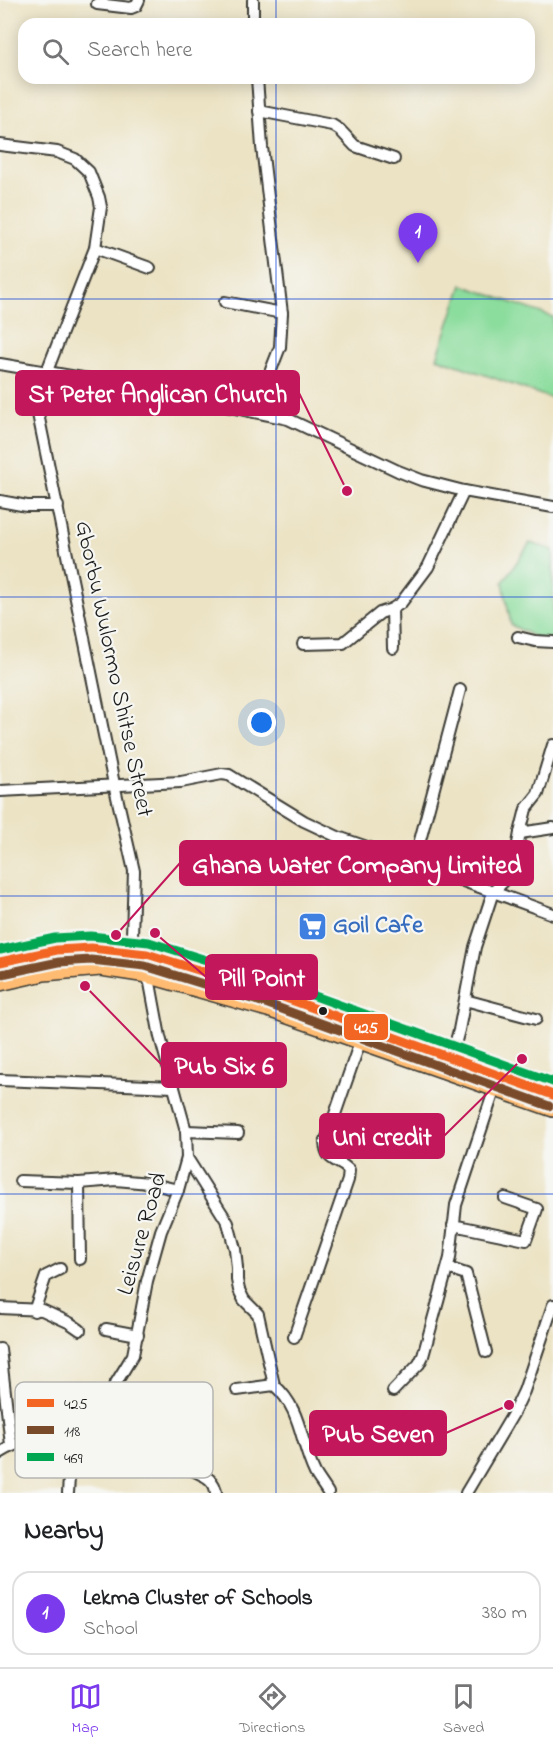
<!DOCTYPE html>
<style>
:root{--surface:#fff;--page:#f6f6f6;--text:#202124;--muted:#757577;--line:#e0e0e0;--accent:#7c3aed}
body{margin:0;font-family:"Indie Flower",sans-serif;background:var(--page);color:var(--text)}
.you{position:absolute;left:262px;top:723px;width:21px;height:21px;margin:-15px;border:4px solid #fff;border-radius:50%;background:#1a73e8;box-shadow:0 0 0 9px #1a73e833}
.badge{display:grid;place-items:center;width:39px;height:39px;border-radius:50%;background:var(--accent);color:#fff;font-size:20px;font-weight:700}
.pin{position:absolute;translate:-50% -50px;filter:drop-shadow(0 2px 3px #0008)}
.pin::after{content:'';position:absolute;top:32px;width:21px;height:18px;background:inherit;clip-path:polygon(0 0,100% 0,50% 100%)}
.list{margin:0;padding:0;list-style:none}
h2{display:flex;justify-content:space-between;align-items:center;height:78px;margin:0;padding:0 24px;font-size:26px}
h2 small{font-size:20px;font-weight:400;color:var(--muted)}
.list li{display:grid;grid-template-columns:39px 1fr auto;gap:18px;align-items:center;box-sizing:border-box;height:84px;margin:0 12px 12px;padding:0 12px;border:2px solid var(--line);border-radius:18px}
.list b{display:block;font-size:22px;white-space:nowrap}
.list p{margin:0;font-size:20px;white-space:nowrap;color:var(--muted)}
.list em{font-size:20px;font-style:normal;color:var(--muted)}
.icon{flex:none;width:33px;height:33px;fill:none;stroke:currentColor;stroke-width:2;stroke-linecap:round;stroke-linejoin:round}
.map{position:relative;flex:none;width:553px;height:1493px;overflow:hidden}
.search{position:absolute;background:var(--surface);box-shadow:0 3px 15px #0003;left:18px;right:18px;top:18px;height:66px;display:flex;align-items:center;gap:15px;box-sizing:border-box;padding:0 21px;border-radius:18px;color:var(--muted);font-size:22px}
.sheet{height:174px;background:var(--surface)}
nav{display:flex;justify-content:space-around;align-items:center;box-sizing:border-box;height:84px;border-top:2px solid var(--line);background:var(--surface);font-size:16px;color:var(--muted)}
nav a{display:grid;justify-items:center;gap:3px}
nav .on{color:var(--accent)}
.map>svg:first-child{display:block}
.green{fill:#8bdd9d;stroke:#547c5c;stroke-width:1.5}
.lines{fill:none;stroke-linecap:round;stroke-linejoin:round}
.minor-casing{stroke:#3b3a35;stroke-width:14}
.primary-casing{stroke:#3b3a35;stroke-width:18}
.minor{stroke:#fff;stroke-width:10}
.primary{stroke:#ffbb71;stroke-width:15}
.bus-1-casing{stroke:#f6f6f2;stroke-width:14}
.bus-2-casing{stroke:#f6f6f2;stroke-width:14}
.bus-3-casing{stroke:#f6f6f2;stroke-width:14}
.bus-1{stroke:#f26522;stroke-width:9}
.bus-2{stroke:#7a4b2a;stroke-width:9}
.bus-3{stroke:#00a651;stroke-width:9}
.grid{fill:none;stroke:#1d4ed8;stroke-width:1.5;stroke-opacity:0.55}
.bus-dot{fill:#1c1c1c;stroke:#f6f6f2;stroke-width:2}
.labels{text-anchor:middle;dominant-baseline:central;stroke-width:4.5;stroke-linejoin:round;paint-order:stroke}
.street-label{font-size:24px;fill:#1c1c1c;stroke:#f6f6f2}
.shop-label{font-size:24px;font-weight:bold;fill:#366cbe;stroke:#f6f6f2;text-anchor:start}
.key{fill:#f6f6f2;stroke:#b5b5b2;stroke-width:1.5}
.key-label{font-size:16px;fill:#1c1c1c}
.leader{fill:none;stroke:#c2185b;stroke-width:2}
.callout-dot{fill:#c2185b;stroke:#f6f6f2;stroke-width:2}
.callout{fill:#c2185b;stroke:#c2185b;stroke-width:2}
.callout-label{font-size:26px;text-anchor:middle;font-weight:bold;fill:#fff}
.line-badge{stroke:#f6f6f2;stroke-width:2}
.badge-label{font-size:16px;text-anchor:middle;font-weight:bold;fill:#fff}
</style>
<div class="map">
<svg width="553" height="1493" viewBox="0 0 553 1493">
<rect width="100%" height="100%" fill="#f6f6f2"/>
<filter id="ink" filterUnits="userSpaceOnUse"><feTurbulence type="fractalNoise" baseFrequency=".0167" numOctaves="2"/><feDisplacementMap in="SourceGraphic" scale="12" xChannelSelector="R" yChannelSelector="G"/><feConvolveMatrix kernelMatrix="1 2 1 2 8 2 1 2 1" color-interpolation-filters="sRGB"/></filter>
<filter id="wash" filterUnits="userSpaceOnUse"><feTurbulence type="fractalNoise" baseFrequency=".008" numOctaves="4" result="noise"/><feDisplacementMap in="SourceGraphic" scale="24" xChannelSelector="R" yChannelSelector="G"/><feGaussianBlur stdDeviation="1.35" result="paint"/><feColorMatrix in="noise" values="0 0 0 0 0 0 0 0 0 0 0 0 0 0 0 0 0 1.4 0 .05"/><feComposite in="paint" operator="in"/></filter>
<g filter="url(#wash)">
<rect width="100%" height="100%" fill="#ece3c4"/>
<g class="green">
<polygon points="462,285 553,317 553,399 437,358"/>
<polygon points="530,543 553,550 553,638 543,641 511,625 503,582"/>
</g>
</g>
<g filter="url(#ink)">
<g class="lines">
<defs>
<g id="minor">
<polyline points="253,0 253,24"/>
<polyline points="97,4 131,8 136,6 139,0"/>
<polyline points="259,111 332,125 340,130 355,146 394,159"/>
<polyline points="0,145 57,152 75,159 89,172 99,197 101,207 95,248 47,371"/>
<polyline points="95,248 150,268"/>
<polyline points="225,302 282,313"/>
<polyline points="0,364 124,385 288,419 398,471 421,480 464,491 553,507"/>
<polyline points="29,370 114,784 134,871 132,936 134,951 150,983 160,1037 186,1131 187,1158 178,1190 161,1231 147,1281 133,1355 86,1432 69,1478 68,1493"/>
<polyline points="255,411 280,347 282,313 262,147 257,78"/>
<polyline points="0,501 27,506 58,506"/>
<polyline points="392,609 393,648"/>
<polyline points="518,637 535,641 553,642"/>
<polyline points="303,644 343,643 380,613 392,609 401,603 428,567 464,491"/>
<polyline points="460,690 414,863 553,914"/>
<polyline points="0,791 181,782 222,774 229,775 304,821 338,837 414,863"/>
<polyline points="520,833 526,809 538,794 553,745"/>
<polyline points="465,1000 536,1019"/>
<polyline points="451,1059 459,1030 475,947 493,892 507,878 513,870 520,833 553,828"/>
<polyline points="0,1080 174,1087"/>
<polyline points="186,1131 238,1133"/>
<polyline points="187,1158 228,1223 235,1249 237,1268 237,1280 239,1290 244,1300 258,1314 274,1385"/>
<polyline points="20,1181 79,1183 116,1180 149,1183 178,1190"/>
<polyline points="79,1183 80,1259"/>
<polyline points="453,1225 526,1240 537,1209 505,1198"/>
<polyline points="448,1268 466,1274 486,1352"/>
<polyline points="0,1308 42,1310 70,1323 80,1330"/>
<polyline points="34,1311 46,1276 60,1269"/>
<polyline points="106,1329 138,1335"/>
<path d="M294 1337 348 1180 349 1170C337 1158 327 1163 325 1143L360 1042"/>
<polyline points="0,1349 11,1445"/>
<path d="M237 1390 274 1385C302 1409 300 1443 315 1473 319 1480 324 1486 328 1493"/>
<polyline points="393,1391 419,1364 423,1356 450,1258 456,1205 495,1088"/>
<path d="M105 1404 175 1448C178 1454 179 1460 184 1465 195 1474 215 1475 216 1493"/>
<path d="M0 1453C23 1437 58 1435 86 1432"/>
<polyline points="466,1493 513,1414 524,1391 553,1305"/>
</g>
<g id="primary">
<polyline points="0,962 57,950 91,948 147,954 272,993 553,1095"/>
<polyline points="0,983 44,973 101,968 147,975 268,1009 553,1109"/>
</g>
</defs>
<use href="#minor" class="minor-casing"/>
<use href="#primary" class="primary-casing"/>
<use href="#minor" class="minor"/>
<use href="#primary" class="primary"/>
<defs>
<polyline id="bus-1" points="0,962 57,950 91,948 147,954 272,993 553,1095"/>
<polyline id="bus-2" points="2,974 59,962 91,960 145,966 268,1004 549,1106"/>
<polyline id="bus-3" points="0,950 55,938 90,936 149,942 276,982 553,1082"/>
</defs>
<use href="#bus-1" class="bus-1-casing"/>
<use href="#bus-2" class="bus-2-casing"/>
<use href="#bus-3" class="bus-3-casing"/>
<use href="#bus-1" class="bus-1"/>
<use href="#bus-2" class="bus-2"/>
<use href="#bus-3" class="bus-3"/>
</g>
</g>
<path class="grid" d="M276 0V24M276 78V1493M0 299H553M0 597H553M0 896H553M0 1194H553"/>
<defs>
<symbol id="supermarket-square" viewBox="-11 -11 22 22"><rect x="-9" y="-9" width="18" height="18" rx="4" fill="#3f7fe0" stroke="#f6f6f2"/><path d="M-6-5.5h2.5l.6 2H6L4.5 2H-2.5L-4.4-4H-6ZM-1.5 3.2a1.3 1.3 0 1 0 .1 0ZM3 3.2a1.3 1.3 0 1 0 .1 0Z" fill="#fff"/></symbol>
</defs>
<g fill-rule="evenodd">
<use href="#supermarket-square" x="296" y="910" width="33" height="33"/>
</g>
<circle class="bus-dot" cx="323" cy="1011" r="5"/>
<g class="labels">
<g class="street-label">
<text transform="translate(113 669) rotate(78)">Gborbu Wulormo Shitse Street</text>
<text transform="translate(143 1234) rotate(-74)">Leisure Road</text>
</g>
<g class="shop-label">
<text x="333" y="926">Goil Cafe</text>
</g>
</g>
<rect x="15" y="1382" width="198" height="96" rx="9" class="key"/>
<rect x="27" y="1399" width="27" height="8" fill="#f26522"/>
<rect x="27" y="1426" width="27" height="8" fill="#7a4b2a"/>
<rect x="27" y="1453" width="27" height="8" fill="#00a651"/>
<g class="key-label">
<text x="64" y="1409">425</text>
<text x="64" y="1436">118</text>
<text x="64" y="1463">469</text>
</g>
<path class="leader" d="M347 491L299 393M116 935L180 863M155 933L206 977M85 986L162 1065M522 1059L444 1136M509 1405L446 1433"/>
<g class="callout-dot">
<circle cx="347" cy="491" r="6"/>
<circle cx="116" cy="935" r="6"/>
<circle cx="155" cy="933" r="6"/>
<circle cx="85" cy="986" r="6"/>
<circle cx="522" cy="1059" r="6"/>
<circle cx="509" cy="1405" r="6"/>
</g>
<g class="callout">
<rect x="16" y="371" width="283" height="44" rx="6"/>
<rect x="180" y="841" width="353" height="44" rx="6"/>
<rect x="206" y="955" width="111" height="44" rx="6"/>
<rect x="162" y="1043" width="124" height="44" rx="6"/>
<rect x="320" y="1114" width="124" height="44" rx="6"/>
<rect x="310" y="1411" width="136" height="44" rx="6"/>
</g>
<g class="callout-label">
<text x="158" y="402">St Peter Anglican Church</text>
<text x="357" y="873">Ghana Water Company Limited</text>
<text x="262" y="986">Pill Point</text>
<text x="224" y="1074">Pub Six 6</text>
<text x="382" y="1145">Uni credit</text>
<text x="378" y="1442">Pub Seven</text>
</g>
<rect class="line-badge" x="343" y="1013" width="46" height="28" rx="6" fill="#f26522"/>
<g class="badge-label">
<text x="366" y="1033">425</text>
</g>
</svg>
<div class="you"></div>
<div class="pin badge" style="left:418px;top:263px">1</div>
<div class="search"><svg class="icon" aria-label="search" viewBox="0 0 24 24"><circle cx="10" cy="10" r="6"/><path d="M15 15l6 6"/></svg>Search here</div>
</div>
<section class="sheet">
<h2>Nearby<small></small></h2>
<ul class="list">
<li><span class="badge">1</span><div><b>Lekma Cluster of Schools</b><p>School</p></div><em>380 m</em></li>
</ul>
</section>
<nav>
<a class="on"><svg class="icon" aria-label="map" viewBox="0 0 24 24"><path d="M3 6l6-2 6 2 6-2v14l-6 2-6-2-6 2zM9 4v14M15 6v14"/></svg>Map</a>
<a><svg class="icon" aria-label="directions" viewBox="0 0 24 24"><path d="M12 3l9 9-9 9-9-9zM9 14v-3h6M13 9l2 2-2 2"/></svg>Directions</a>
<a><svg class="icon" aria-label="saved" viewBox="0 0 24 24"><path d="M7 4h10v16l-5-4-5 4z"/></svg>Saved</a>
</nav>
